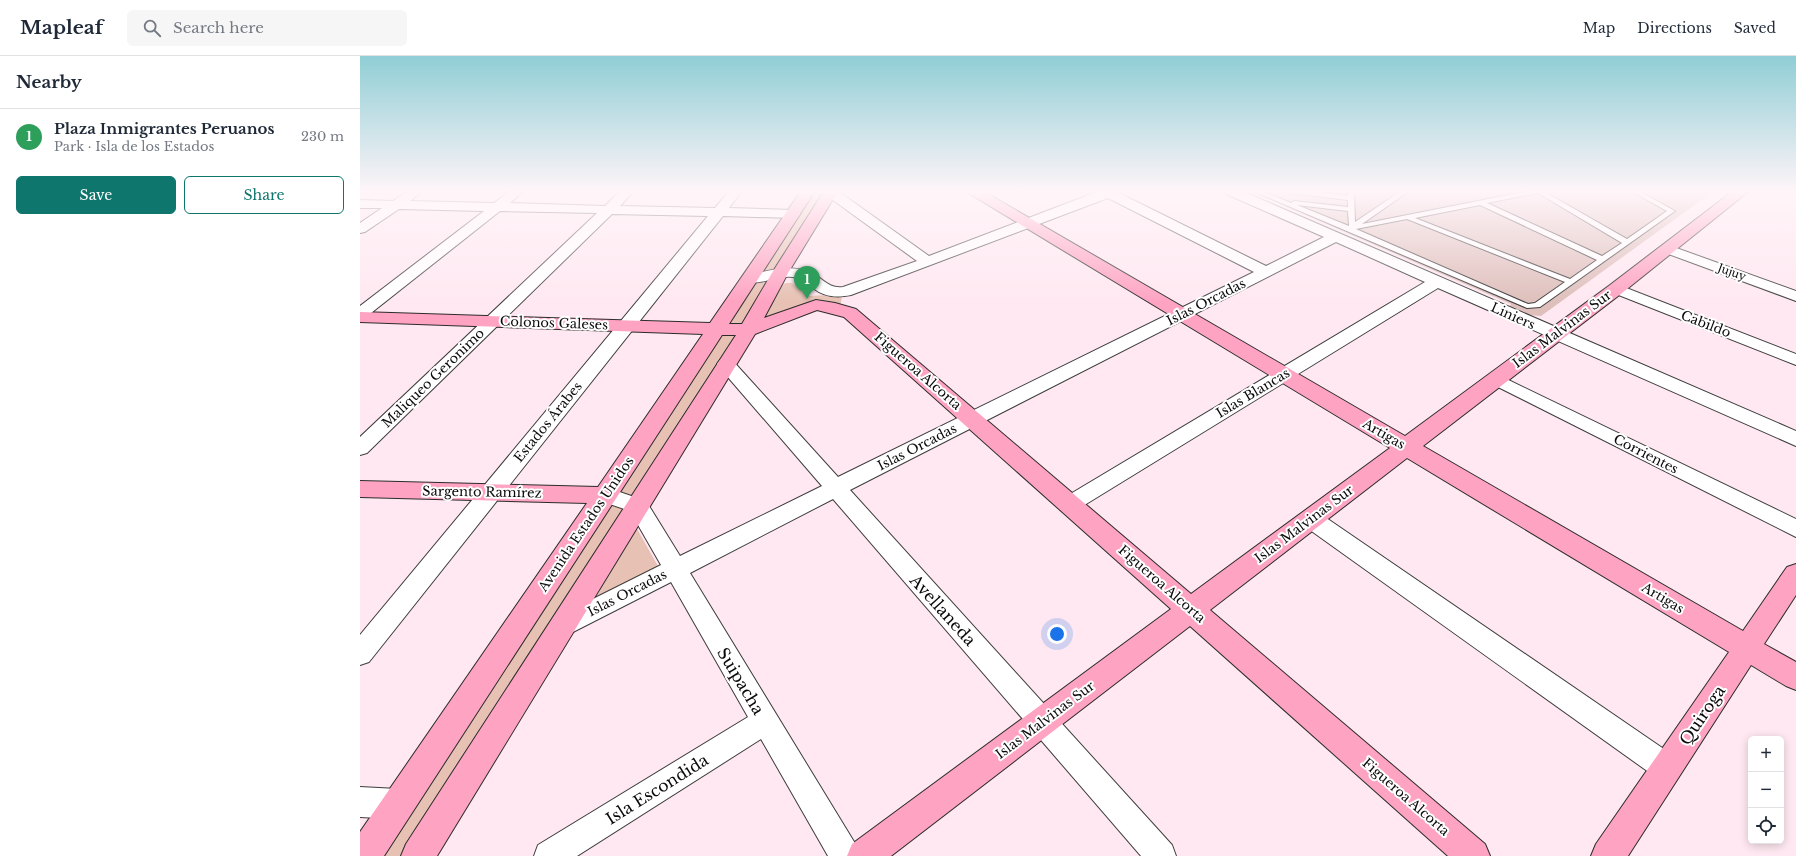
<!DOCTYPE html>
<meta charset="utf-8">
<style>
:root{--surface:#fff;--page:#f6f6f7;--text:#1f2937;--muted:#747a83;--line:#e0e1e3;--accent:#0f766e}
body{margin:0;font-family:"Libre Baskerville",serif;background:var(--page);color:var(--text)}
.controls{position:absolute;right:12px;bottom:12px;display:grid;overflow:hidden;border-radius:6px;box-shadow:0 2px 10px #0003}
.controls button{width:36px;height:36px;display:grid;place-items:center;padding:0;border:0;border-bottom:1px solid var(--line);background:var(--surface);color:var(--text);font:20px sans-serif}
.you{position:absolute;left:697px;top:578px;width:14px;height:14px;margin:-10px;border:3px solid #fff;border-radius:50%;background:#1a73e8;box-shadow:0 0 0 6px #1a73e833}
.badge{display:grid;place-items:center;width:26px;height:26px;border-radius:50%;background:var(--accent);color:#fff;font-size:13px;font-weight:700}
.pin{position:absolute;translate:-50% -33px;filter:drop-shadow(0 1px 2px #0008)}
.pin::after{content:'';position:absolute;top:21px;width:14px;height:12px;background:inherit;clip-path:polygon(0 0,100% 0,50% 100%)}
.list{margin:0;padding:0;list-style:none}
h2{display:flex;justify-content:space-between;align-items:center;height:52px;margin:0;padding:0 16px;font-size:17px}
h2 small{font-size:13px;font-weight:400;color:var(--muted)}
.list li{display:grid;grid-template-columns:26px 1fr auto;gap:12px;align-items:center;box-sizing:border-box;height:56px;padding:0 16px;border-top:1px solid var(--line)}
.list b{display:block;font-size:15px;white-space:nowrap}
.list p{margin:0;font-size:13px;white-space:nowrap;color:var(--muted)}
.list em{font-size:13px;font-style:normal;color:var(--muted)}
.actions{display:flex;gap:8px;padding:12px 16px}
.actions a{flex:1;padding:9px 0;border:1px solid var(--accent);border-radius:6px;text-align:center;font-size:14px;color:var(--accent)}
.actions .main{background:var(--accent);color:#fff}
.icon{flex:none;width:22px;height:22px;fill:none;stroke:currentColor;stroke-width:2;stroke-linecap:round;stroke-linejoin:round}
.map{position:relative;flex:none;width:1436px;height:800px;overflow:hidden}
header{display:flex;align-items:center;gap:24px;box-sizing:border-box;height:56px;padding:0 20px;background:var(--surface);border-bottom:1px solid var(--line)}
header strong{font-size:19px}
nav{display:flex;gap:22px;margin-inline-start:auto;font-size:14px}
.search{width:280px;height:36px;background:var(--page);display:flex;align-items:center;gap:10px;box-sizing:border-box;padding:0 14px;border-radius:6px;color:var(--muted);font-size:15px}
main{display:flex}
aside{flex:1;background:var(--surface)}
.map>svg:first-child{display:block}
.green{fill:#e7c1b3}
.cemetery{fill:#debfbb}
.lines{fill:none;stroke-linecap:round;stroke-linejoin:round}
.lane-casing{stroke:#3d3d3d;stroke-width:2}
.street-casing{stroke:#3d3d3d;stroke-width:2}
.secondary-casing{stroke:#2c2c2c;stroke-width:2}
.lane{fill:#fff;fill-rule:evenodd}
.street{fill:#fff;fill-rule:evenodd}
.secondary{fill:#fea3c1;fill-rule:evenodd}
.labels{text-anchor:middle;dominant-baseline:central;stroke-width:4;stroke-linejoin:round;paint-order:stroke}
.far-street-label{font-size:11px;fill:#0a0a0a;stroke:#fff}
.street-label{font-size:13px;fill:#0a0a0a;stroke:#fff}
.near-street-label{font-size:16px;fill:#0a0a0a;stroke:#fff}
</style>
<header>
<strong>Mapleaf</strong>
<div class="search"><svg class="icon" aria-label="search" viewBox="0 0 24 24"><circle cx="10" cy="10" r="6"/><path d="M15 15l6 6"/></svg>Search here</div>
<nav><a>Map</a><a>Directions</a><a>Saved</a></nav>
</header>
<main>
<aside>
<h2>Nearby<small></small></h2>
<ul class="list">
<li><span class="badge" style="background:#2e9e5b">1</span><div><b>Plaza Inmigrantes Peruanos</b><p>Park · Isla de los Estados</p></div><em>230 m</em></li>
</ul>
<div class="actions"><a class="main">Save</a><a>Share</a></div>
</aside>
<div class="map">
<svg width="1436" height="800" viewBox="0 0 1436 800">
<rect width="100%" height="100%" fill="#ffe8f1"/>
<g class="green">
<polygon points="448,135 471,135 58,800 4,800"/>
<polygon points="426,227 432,227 448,240 486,238 482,241 480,251 457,245 411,261 403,260 422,229"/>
<polygon points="276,471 299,512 234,545"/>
</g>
<polygon class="cemetery" points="890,135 1354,135 1181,260 1169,259 1149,251 1151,248"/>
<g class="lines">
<defs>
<path id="lane" d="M893 135H902L931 147 934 145 988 151V144L932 137 929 135H950L988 140V135H994L995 166 1041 135H1049L1002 168 1169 135H1183L1267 183 1307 155 1271 135H1279L1315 155 1180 251 1167 252ZM1178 137 1262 187 1242 200 1127 147ZM937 149 988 155 989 170ZM1120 149 1237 204 1210 223 1055 162ZM1047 163 1205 226 1175 247 1168 248 996 173Z"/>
<g id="street">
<polygon points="48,135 63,135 50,145 134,147 150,135 164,135 150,147 245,150 260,135 274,135 260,150 355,152 369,135 382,135 369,152 433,154 438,155 440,158 438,161 433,162 363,160 9,606 0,609 0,579 348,160 252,158 7,397 0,399 0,381 237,157 140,155 6,261 0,263 0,250 124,155 39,153 5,176 0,177 0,167 22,152 0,152 0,144 33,145"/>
<path d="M465 135H478L569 200 739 135H760L759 137 906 210 964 181 866 138 865 135H882L1436 375V390L1078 232 718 453 710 456 702 453 699 448 702 443 1065 226 976 186 490 434 812 789 816 800H781L473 443 330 517 496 789 500 800H468L401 683 217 800H174L178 789 388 661 311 526 211 577 202 580 193 577 190 570 193 563 301 509 270 455 238 444 234 439 238 434 245 431 286 445 320 500 462 430 360 312 357 308 360 304 366 303 372 304 478 421 894 216 748 142 491 239C477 242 464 241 453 232 448 228 443 224 437 222 420 217 402 230 386 226L383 223 386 220C407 215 429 208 450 216 463 222 468 233 483 231L557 205 466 139Z"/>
<polygon points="1308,189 1436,235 1436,245 1303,196 1301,193 1303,190"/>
<polygon points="1256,228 1436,298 1436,309 1251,236 1248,233 1251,230"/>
<polygon points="1136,318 1436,463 1436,481 1130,327 1127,323 1130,319"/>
<polygon points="951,455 959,457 1317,702 1321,712 1317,722 1307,726 1297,722 943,469 940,463 943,457"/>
<polygon points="0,731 38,733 48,738 53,748 48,758 38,763 0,761"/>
</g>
<polygon id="secondary" points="441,135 455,135 369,268 382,268 412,217 464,135 478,135 428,217 404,262 456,244 475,247 496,253 831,538 1030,392 605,135 623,135 1045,380 1250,229 1373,135 1389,135 1262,237 1063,390 1383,575 1427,511 1436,508 1436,539 1404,588 1436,606 1436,634 1426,630 1391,609 1268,800 1231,800 1236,788 1369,596 1047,402 850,554 1125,788 1130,800 1088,800 830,570 531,800 487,800 492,788 811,553 484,261 457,254 395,278 77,800 41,800 46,788 376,279 362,279 24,800 0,800 0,776 227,447 0,441 0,425 238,431 343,278 0,266 0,256 350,267"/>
</defs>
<use href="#lane" class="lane-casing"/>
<use href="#street" class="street-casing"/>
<use href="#secondary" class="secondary-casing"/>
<use href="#lane" class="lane"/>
<use href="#street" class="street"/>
<use href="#secondary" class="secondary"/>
</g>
<linearGradient id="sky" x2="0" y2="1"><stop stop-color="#90ced5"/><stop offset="0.55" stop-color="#fff5f9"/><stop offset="1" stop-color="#fff5f9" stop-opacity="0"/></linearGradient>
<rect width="1436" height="247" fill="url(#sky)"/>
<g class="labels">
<g class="far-street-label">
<text transform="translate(1372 216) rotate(20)">Jujuy</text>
</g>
<g class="street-label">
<text transform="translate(846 246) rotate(-27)">Islas Orcadas</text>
<text transform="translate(1153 260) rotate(24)">Liniers</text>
<text transform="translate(194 267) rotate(2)">Colonos Galeses</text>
<text transform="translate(1346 268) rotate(21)">Cabildo</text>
<text transform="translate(1202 273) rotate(-37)">Islas Malvinas Sur</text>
<text transform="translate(558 315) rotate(41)">Figueroa Alcorta</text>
<text transform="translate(73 322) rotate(-44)">Maliqueo Geronimo</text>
<text transform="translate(893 337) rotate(-31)">Islas Blancas</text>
<text transform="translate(188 366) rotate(-51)">Estados Árabes</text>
<text transform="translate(1024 378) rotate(30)">Artigas</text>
<text transform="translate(557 391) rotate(-27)">Islas Orcadas</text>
<text transform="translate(1286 398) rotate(27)">Corrientes</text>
<text transform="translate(122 436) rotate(1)">Sargento Ramírez</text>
<text transform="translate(226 468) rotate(-56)">Avenida Estados Unidos</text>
<text transform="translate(944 468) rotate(-37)">Islas Malvinas Sur</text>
<text transform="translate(802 528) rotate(41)">Figueroa Alcorta</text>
<text transform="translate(267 537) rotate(-27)">Islas Orcadas</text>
<text transform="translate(1303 542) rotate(31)">Artigas</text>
<text transform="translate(685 664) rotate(-37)">Islas Malvinas Sur</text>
<text transform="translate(1046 741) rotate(41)">Figueroa Alcorta</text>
</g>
<g class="near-street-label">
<text transform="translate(583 554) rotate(48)">Avellaneda</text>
<text transform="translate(381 625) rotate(59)">Suipacha</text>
<text transform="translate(1342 659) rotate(-56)">Quiroga</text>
<text transform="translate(297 733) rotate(-32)">Isla Escondida</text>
</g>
</g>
</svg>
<div class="controls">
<button>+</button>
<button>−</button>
<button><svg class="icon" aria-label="locate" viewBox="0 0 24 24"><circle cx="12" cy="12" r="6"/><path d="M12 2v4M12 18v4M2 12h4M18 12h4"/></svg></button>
</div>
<div class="you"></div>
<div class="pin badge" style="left:447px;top:243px;background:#2e9e5b">1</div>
</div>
</main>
